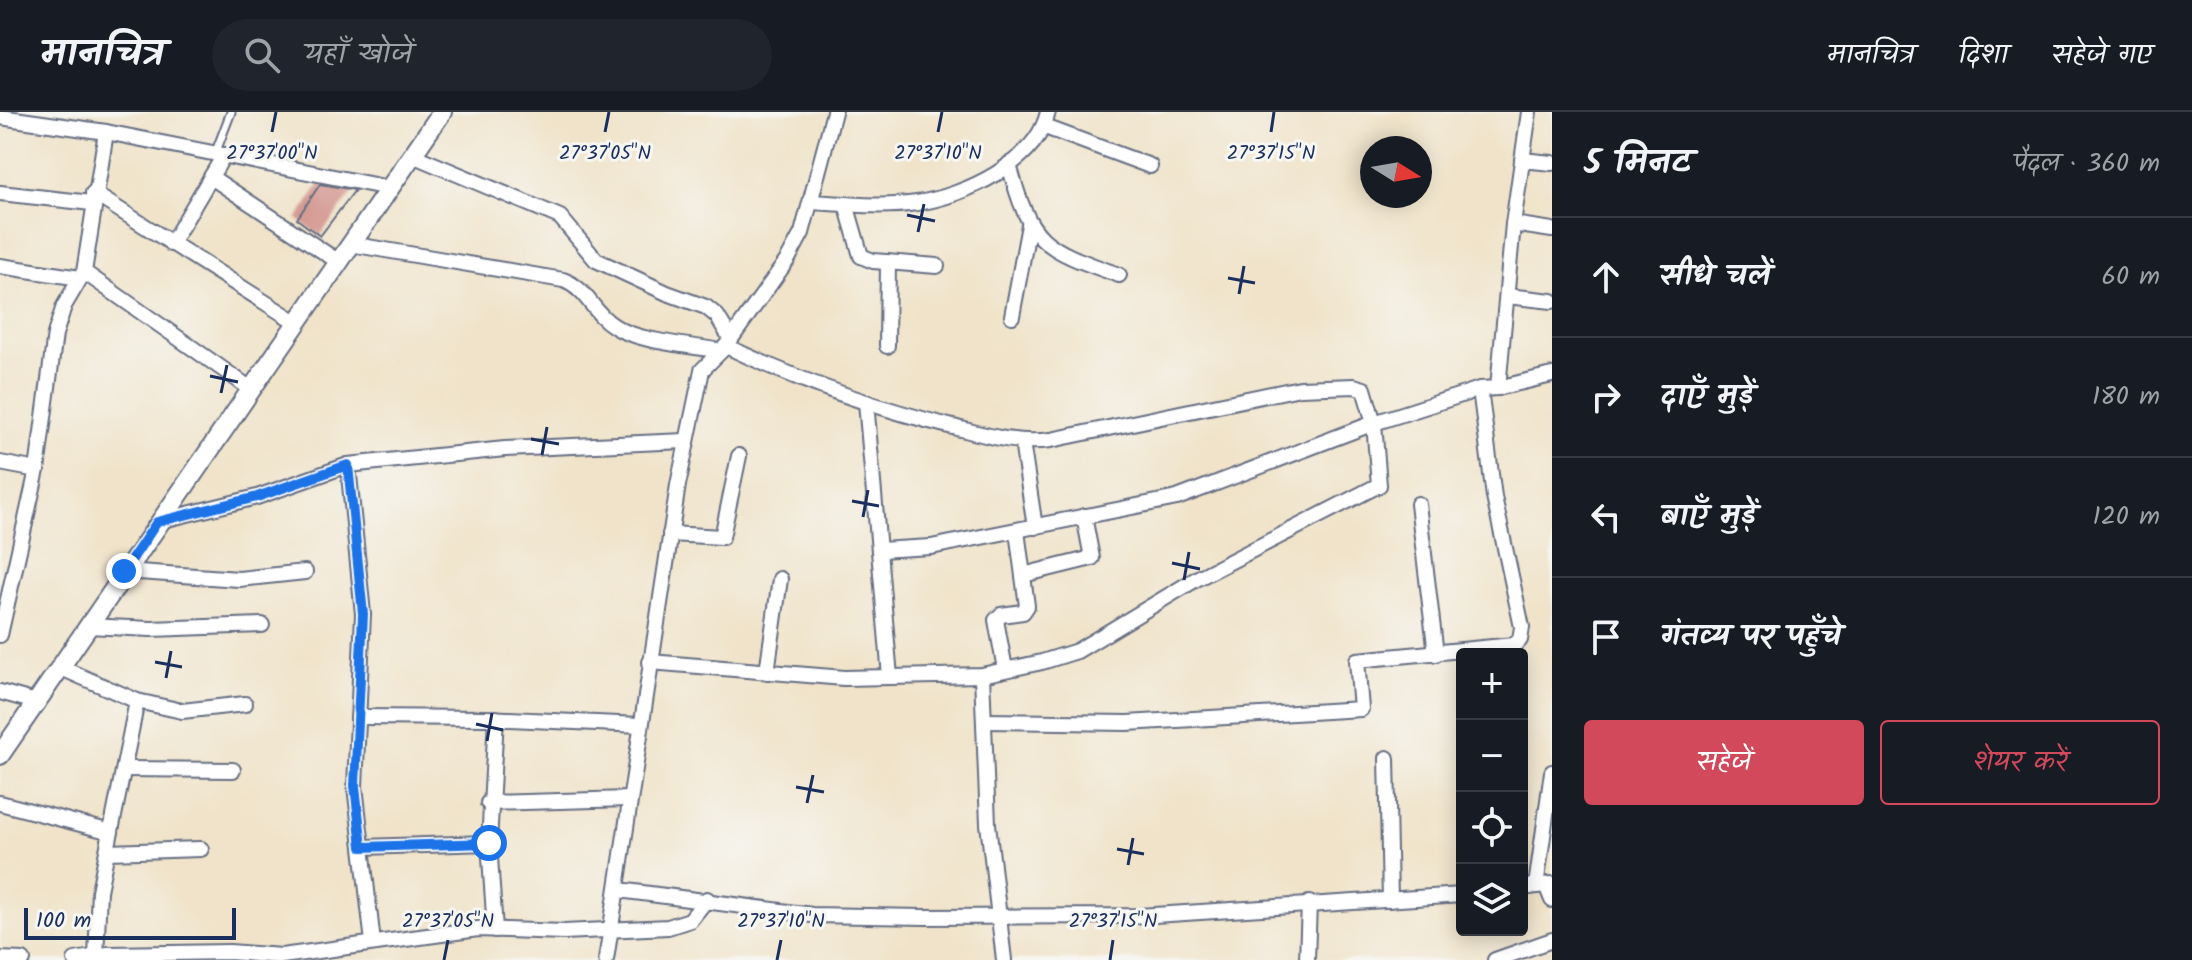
<!DOCTYPE html>
<html lang="hi">
<meta charset="utf-8">
<style>
:root{--surface:#171b24;--page:#20242c;--text:#f1f3f6;--muted:#9ea1a6;--line:#363941;--accent:#d1495b}
body{margin:0;font-family:Kalam,"Playpen Sans Deva",sans-serif;background:var(--page);color:var(--text)}
.controls{position:absolute;right:24px;bottom:24px;display:grid;overflow:hidden;border-radius:8px;box-shadow:0 4px 20px #0003}
.controls button{width:72px;height:72px;display:grid;place-items:center;padding:0;border:0;border-bottom:2px solid var(--line);background:var(--surface);color:var(--text);font:40px sans-serif}
.compass{position:absolute;left:1360px;top:24px;width:72px;height:72px;border-radius:50%;background:var(--surface);box-shadow:0 4px 20px #0003;rotate:101deg}
.scale{position:absolute;left:24px;bottom:20px;width:212px;box-sizing:border-box;padding-left:8px;border:4px solid #1b2f5e;border-top:0;font-size:22px;line-height:28px;white-space:nowrap;color:#1b2f5e;-webkit-text-stroke:6px #f6f6f2;paint-order:stroke}
.stop{position:absolute;width:24px;height:24px;margin:-18px;border:6px solid #1a73e8;border-radius:50%;background:#fff}
.stop.end{background:#1a73e8;border-color:#fff;box-shadow:0 2px 8px #0008}
.list{margin:0;padding:0;list-style:none}
h2{display:flex;justify-content:space-between;align-items:center;height:104px;margin:0;padding:0 32px;font-size:34px}
h2 small{font-size:26px;font-weight:400;color:var(--muted)}
.list li{display:grid;grid-template-columns:52px 1fr auto;gap:24px;align-items:center;box-sizing:border-box;height:120px;padding:0 32px;border-top:2px solid var(--line)}
.list b{display:block;font-size:30px;white-space:nowrap}
.list em{font-size:26px;font-style:normal;color:var(--muted)}
.actions{display:flex;gap:16px;padding:24px 32px}
.actions a{flex:1;padding:18px 0;border:2px solid var(--accent);border-radius:8px;text-align:center;font-size:28px;color:var(--accent)}
.actions .main{background:var(--accent);color:#fff}
.icon{flex:none;width:44px;height:44px;fill:none;stroke:currentColor;stroke-width:2;stroke-linecap:round;stroke-linejoin:round}
.map{position:relative;flex:none;width:1552px;height:848px;overflow:hidden}
header{display:flex;align-items:center;gap:48px;box-sizing:border-box;height:112px;padding:0 40px;background:var(--surface);border-bottom:2px solid var(--line)}
header strong{font-size:38px}
nav{display:flex;gap:44px;margin-inline-start:auto;font-size:28px}
.search{width:560px;height:72px;background:var(--page);display:flex;align-items:center;gap:20px;box-sizing:border-box;padding:0 28px;border-radius:44px;color:var(--muted);font-size:30px}
main{display:flex}
aside{flex:1;background:var(--surface)}
.map>svg:first-child{display:block}
.building{fill:#d1928a}
.lines{fill:none;stroke-linecap:round;stroke-linejoin:round}
.service-casing{stroke:#666e83;stroke-width:11}
.minor-casing{stroke:#666e83;stroke-width:18}
.tertiary-casing{stroke:#666e83;stroke-width:22}
.service{stroke:#fff;stroke-width:7}
.minor{stroke:#fff;stroke-width:14}
.tertiary{stroke:#fff;stroke-width:18}
.route{stroke:#1a73e8;stroke-width:10}
.ticks{fill:none;stroke:#1b2f5e;stroke-width:3}
.ticks-label{font-size:20px;text-anchor:middle;fill:#1b2f5e;stroke:#f6f6f2;stroke-width:6;stroke-linejoin:round;paint-order:stroke}
</style>
<header>
<strong>मानचित्र</strong>
<div class="search"><svg class="icon" aria-label="search" viewBox="0 0 24 24"><circle cx="10" cy="10" r="6"/><path d="M15 15l6 6"/></svg>यहाँ खोजें</div>
<nav><a>मानचित्र</a><a>दिशा</a><a>सहेजे गए</a></nav>
</header>
<main>
<div class="map">
<svg width="1552" height="848" viewBox="0 0 1552 848">
<rect width="100%" height="100%" fill="#f6f6f2"/>
<filter id="ink" filterUnits="userSpaceOnUse"><feTurbulence type="fractalNoise" baseFrequency=".0125" numOctaves="2"/><feDisplacementMap in="SourceGraphic" scale="16" xChannelSelector="R" yChannelSelector="G"/><feConvolveMatrix kernelMatrix="1 2 1 2 8 2 1 2 1" color-interpolation-filters="sRGB"/></filter>
<filter id="wash" filterUnits="userSpaceOnUse"><feTurbulence type="fractalNoise" baseFrequency=".006" numOctaves="4" result="noise"/><feDisplacementMap in="SourceGraphic" scale="32" xChannelSelector="R" yChannelSelector="G"/><feGaussianBlur stdDeviation="1.8" result="paint"/><feColorMatrix in="noise" values="0 0 0 0 0 0 0 0 0 0 0 0 0 0 0 0 0 1.4 0 .05"/><feComposite in="paint" operator="in"/></filter>
<g filter="url(#wash)">
<rect width="100%" height="100%" fill="#f0e3c9"/>
<g id="blocks">
<polygon class="building" points="320,72 355,78 320,124 297,107"/>
</g>
</g>
<g filter="url(#ink)">
<use href="#blocks" fill-opacity="0" stroke="#666e83" stroke-width="2"/>
<g class="lines">
<defs>
<polyline id="service" points="215,42 231,0"/>
<g id="minor">
<polyline points="0,5 106,20 389,76"/>
<polyline points="1045,15 1150,54"/>
<polyline points="412,43 560,105 596,148 667,181 706,195 717,204 731,227"/>
<polyline points="1522,48 1552,51"/>
<path d="M1009 52C1030 132 1043 136 1119 163"/>
<polyline points="211,65 339,150"/>
<polyline points="0,81 92,91"/>
<polyline points="93,81 296,210"/>
<path d="M811 90C847 92 882 96 917 91 965 84 1037 50 1048 0"/>
<polyline points="846,92 861,144 873,149 937,154"/>
<polyline points="1513,112 1552,118"/>
<polyline points="171,132 224,43"/>
<path d="M350 132 563 168C588 177 592 201 614 214 638 230 690 233 720 239"/>
<polyline points="0,154 80,166"/>
<polyline points="84,160 251,277"/>
<polyline points="1507,184 1552,189"/>
<polyline points="1012,204 1029,113"/>
<path d="M726 234C801 270 872 295 953 315 986 323 1017 333 1051 328L1300 276 1354 274 1364 277 1374 311 1177 386 931 435 879 438"/>
<polyline points="887,234 888,150"/>
<polyline points="1498,276 1552,263"/>
<polyline points="866,290 890,565"/>
<polyline points="1022,330 1035,415"/>
<polyline points="0,351 37,358"/>
<polyline points="348,353 363,502 355,674 373,831"/>
<polyline points="1418,392 1436,542"/>
<polyline points="159,409 257,385 348,353 505,337 685,329"/>
<polyline points="670,422 722,425 739,344"/>
<polyline points="124,459 239,467 305,460"/>
<polyline points="1023,463 1092,446 1084,404"/>
<polyline points="87,514 151,517 262,513"/>
<polyline points="0,523 37,358 55,222 64,194 84,160 106,20"/>
<polyline points="650,550 844,566 982,563 1042,550 1077,539 1198,466 1379,373 1374,311 1480,277 1498,276 1513,112 1529,0"/>
<polyline points="59,555 137,589 182,599 245,592"/>
<polyline points="1005,557 996,508 1001,503 1023,500 1027,494 1017,419"/>
<polyline points="767,560 780,467"/>
<polyline points="982,563 988,712 1004,848"/>
<polyline points="0,580 36,590"/>
<polyline points="358,605 486,606 640,613"/>
<polyline points="984,609 1127,611 1361,597 1357,548 1514,533 1520,528 1522,515 1494,385 1480,277"/>
<polyline points="1387,646 1390,788"/>
<polyline points="125,657 233,658"/>
<polyline points="0,691 111,720"/>
<polyline points="488,691 629,687"/>
<polyline points="489,731 496,606"/>
<polyline points="362,735 489,731 495,818"/>
<polyline points="107,740 201,737"/>
<polyline points="1546,773 1552,788"/>
<polyline points="1536,774 1552,660"/>
<polyline points="1522,776 1552,772"/>
<polyline points="619,778 812,803 924,805 1139,804 1462,783"/>
<polyline points="96,845 99,779 137,589"/>
<polyline points="0,847 23,848"/>
<polyline points="75,848 108,842 230,840 282,844 478,817 564,820 668,815 690,808 707,787"/>
<polyline points="606,848 678,373 702,258 726,234 788,147 802,121 834,0"/>
<polyline points="1307,848 1309,791"/>
<polyline points="1495,848 1552,828"/>
</g>
<polyline id="tertiary" points="0,643 442,0"/>
</defs>
<use href="#service" class="service-casing"/>
<use href="#minor" class="minor-casing"/>
<use href="#tertiary" class="tertiary-casing"/>
<use href="#service" class="service"/>
<use href="#minor" class="minor"/>
<use href="#tertiary" class="tertiary"/>
</g>
</g>
<g class="lines" filter="url(#ink)">
<polyline class="route" points="124,459 157,410 257,385 348,353 363,502 355,674 362,735 489,731"/>
</g>
<path class="ticks" d="M272 20 276 0M605 20 609 0M938 20 942 0M1271 20 1274 0M907 103 935 109M918 120 924 92M1228 166 1255 171M1239 182 1244 154M210 264 238 270M221 281 227 253M531 327 559 332M542 343 547 315M852 389 879 394M863 405 868 378M1172 451 1200 457M1184 468 1189 440M155 550 182 555M166 566 171 539M476 612 503 618M487 629 492 601M796 675 824 680M807 691 813 663M1117 737 1144 742M1128 753 1133 726M444 848 448 828M777 848 781 828M1110 848 1113 828"/>
<g class="ticks-label">
<text x="272" y="47">27°37'00"N</text>
<text x="605" y="47">27°37'05"N</text>
<text x="938" y="47">27°37'10"N</text>
<text x="1271" y="47">27°37'15"N</text>
<text x="448" y="815">27°37'05"N</text>
<text x="781" y="815">27°37'10"N</text>
<text x="1113" y="815">27°37'15"N</text>
</g>
</svg>
<div class="controls">
<button>+</button>
<button>−</button>
<button><svg class="icon" aria-label="locate" viewBox="0 0 24 24"><circle cx="12" cy="12" r="6"/><path d="M12 2v4M12 18v4M2 12h4M18 12h4"/></svg></button>
<button><svg class="icon" aria-label="layers" viewBox="0 0 24 24"><path d="M12 4l9 5-9 5-9-5zM3 14l9 5 9-5"/></svg></button>
</div>
<svg class="compass" viewBox="-18 -18 36 36"><path d="M0-13l5 13h-10z" fill="#e53935"/><path d="M0 13l5-13h-10z" fill="#9ea1a6"/></svg>
<div class="scale">100 m</div>
<div class="stop" style="left:489px;top:731px"></div>
<div class="stop end" style="left:124px;top:459px"></div>
</div>
<aside>
<h2>5 मिनट<small>पैदल · 360 m</small></h2>
<ul class="list">
<li><svg class="icon" aria-label="ahead" viewBox="0 0 24 24"><path d="M12 20V5M6 11l6-6 6 6"/></svg><div><b>सीधे चलें</b></div><em>60 m</em></li>
<li><svg class="icon" aria-label="right" viewBox="0 0 24 24"><path d="M7 20v-9h11M14 6l5 5-5 5"/></svg><div><b>दाएँ मुड़ें</b></div><em>180 m</em></li>
<li><svg class="icon" aria-label="left" viewBox="0 0 24 24"><path d="M17 20v-9H6M10 6l-5 5 5 5"/></svg><div><b>बाएँ मुड़ें</b></div><em>120 m</em></li>
<li><svg class="icon" aria-label="arrive" viewBox="0 0 24 24"><path d="M6 21V4h12l-3 4 3 4H6"/></svg><div><b>गंतव्य पर पहुँचे</b></div></li>
</ul>
<div class="actions"><a class="main">सहेजें</a><a>शेयर करें</a></div>
</aside>
</main>
